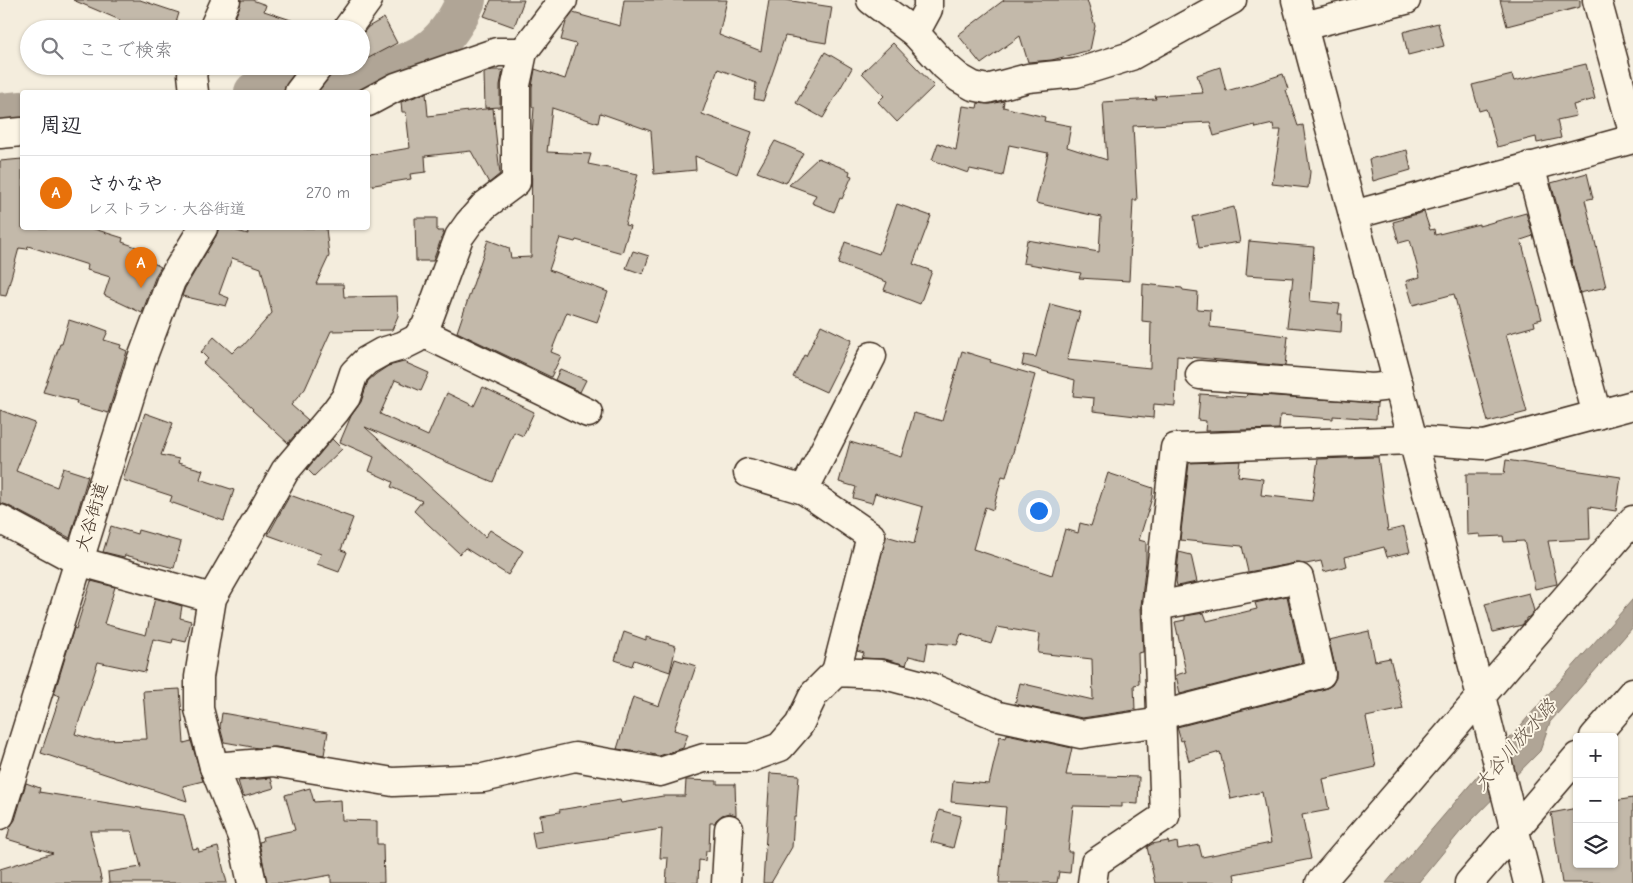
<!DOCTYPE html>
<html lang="ja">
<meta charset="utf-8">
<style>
:root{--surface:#fff;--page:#f2f2f3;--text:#2b2b33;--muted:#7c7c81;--line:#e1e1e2;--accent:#db2777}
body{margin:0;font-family:"Comic Neue","Klee One",sans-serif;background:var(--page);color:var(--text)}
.controls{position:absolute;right:15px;bottom:15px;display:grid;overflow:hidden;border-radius:5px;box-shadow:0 1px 4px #0004}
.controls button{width:45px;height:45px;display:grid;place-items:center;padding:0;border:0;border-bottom:1px solid var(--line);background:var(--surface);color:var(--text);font:25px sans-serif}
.you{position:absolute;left:1038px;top:510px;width:18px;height:18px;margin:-12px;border:4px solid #fff;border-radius:50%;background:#1a73e8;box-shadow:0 0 0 8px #1a73e833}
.badge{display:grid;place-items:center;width:32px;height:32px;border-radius:50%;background:var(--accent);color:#fff;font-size:16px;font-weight:700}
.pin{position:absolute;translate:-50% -41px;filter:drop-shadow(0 1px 2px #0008)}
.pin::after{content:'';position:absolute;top:26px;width:18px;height:15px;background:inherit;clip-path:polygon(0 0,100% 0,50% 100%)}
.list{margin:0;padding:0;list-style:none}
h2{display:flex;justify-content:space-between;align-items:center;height:65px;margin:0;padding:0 20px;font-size:21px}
h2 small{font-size:16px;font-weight:400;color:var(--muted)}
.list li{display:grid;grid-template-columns:32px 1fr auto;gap:15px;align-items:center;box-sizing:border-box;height:75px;padding:0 20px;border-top:1px solid var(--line)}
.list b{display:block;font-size:19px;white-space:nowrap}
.list p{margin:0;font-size:16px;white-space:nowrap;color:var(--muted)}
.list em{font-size:16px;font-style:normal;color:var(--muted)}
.icon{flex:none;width:28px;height:28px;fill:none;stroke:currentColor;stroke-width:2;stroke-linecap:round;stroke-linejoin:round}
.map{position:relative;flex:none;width:1633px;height:883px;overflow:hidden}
.search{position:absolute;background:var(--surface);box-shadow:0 1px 4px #0004;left:20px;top:20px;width:350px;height:55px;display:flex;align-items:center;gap:12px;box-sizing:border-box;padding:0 18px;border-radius:28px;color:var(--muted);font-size:19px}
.panel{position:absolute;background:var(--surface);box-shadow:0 1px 4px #0004;left:20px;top:90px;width:350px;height:140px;border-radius:5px}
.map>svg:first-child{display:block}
.water{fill:#b0a596;stroke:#817466}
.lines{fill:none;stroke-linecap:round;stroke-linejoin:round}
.river{stroke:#b0a596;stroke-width:40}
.building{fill:#c3b9aa;stroke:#3b2a1e}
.minor-casing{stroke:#3b2a1e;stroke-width:31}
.major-casing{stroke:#3b2a1e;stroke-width:31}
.minor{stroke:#fcf5e5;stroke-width:28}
.major{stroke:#fcf5e5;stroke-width:28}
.labels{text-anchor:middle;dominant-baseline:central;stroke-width:4;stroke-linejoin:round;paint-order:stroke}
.street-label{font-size:18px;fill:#3b2a1e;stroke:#fcf5e5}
.water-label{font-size:19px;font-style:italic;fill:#645548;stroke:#fcf5e5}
</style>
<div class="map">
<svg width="1633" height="883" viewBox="0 0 1633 883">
<rect width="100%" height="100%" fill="#f4eddd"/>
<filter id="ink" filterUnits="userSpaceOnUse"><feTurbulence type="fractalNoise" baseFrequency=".02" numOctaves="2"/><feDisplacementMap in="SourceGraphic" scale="10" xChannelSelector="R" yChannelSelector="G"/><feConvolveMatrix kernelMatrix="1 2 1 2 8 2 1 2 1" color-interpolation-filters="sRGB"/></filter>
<g filter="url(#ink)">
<polygon class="water" points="1633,599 1633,627 1550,722 1540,751 1460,832 1418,883 1386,883 1528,717"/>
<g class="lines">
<g class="river">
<path d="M254 92C284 87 314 81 344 76 356 74 367 73 378 71 424 60 447 44 466 0"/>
<polyline points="0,113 22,111"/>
</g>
</g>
<g class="building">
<polygon points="73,0 140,0 179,13 174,29 117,29 120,20"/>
<polygon points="241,0 252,0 266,5 264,11 306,25 305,29 230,29 240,6"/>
<polygon points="491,0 524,0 514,27 484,16"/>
<polygon points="624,0 727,0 719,35 761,51 769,0 785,0 832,7 826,43 785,36 763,101 754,99 756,83 718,69 702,114 752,132 737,174 695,156 696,170 654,174 651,131 600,113 598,123 552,108 547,152 591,154 588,164 638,174 625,225 630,226 622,253 576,240 575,242 560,238 549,270 608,292 597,322 567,312 551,352 561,356 551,377 457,332 488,240 509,248 511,258 531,257 532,136 534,107 532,107 532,87 535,69 565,79 576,44 561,40 566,22 573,13 620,26"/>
<polygon points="1004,0 1087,0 1095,26 1090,50 1052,60 1028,62 1020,36 981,64 972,53 972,50 971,51 958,35"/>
<polygon points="1500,0 1580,0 1580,7 1507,26"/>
<polygon points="384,18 397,43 361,62 361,36 368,27"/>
<polygon points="1438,23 1444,46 1408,55 1403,32"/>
<polygon points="893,43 934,86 897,122 878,102 884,96 862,73"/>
<polygon points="825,52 852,68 823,118 796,103"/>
<polygon points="1586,64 1595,99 1573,105 1576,116 1557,120 1561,138 1537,143 1536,137 1497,147 1486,109 1479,111 1472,85 1512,75 1514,81"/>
<polygon points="1220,67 1226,91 1256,83 1283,74 1288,89 1286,90 1298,126 1303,125 1310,172 1308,188 1272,184 1281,130 1274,130 1273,124 1256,128 1255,125 1214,136 1210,122 1133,126 1137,200 1133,200 1129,281 1079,278 1081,273 1023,263 1027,240 1099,252 1101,217 1036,203 1048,153 1009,145 1003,176 970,169 968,173 932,160 938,143 956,150 963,106 977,108 978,103 991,104 1004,101 1003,107 1045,117 1044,121 1071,126 1067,147 1107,160 1103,102 1156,99 1155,96 1203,93 1197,75"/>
<polygon points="492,70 503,70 500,85 500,107 485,108 484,73"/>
<polygon points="426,93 428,116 493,108 500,174 489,183 471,151 425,156 426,172 410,174 411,179 368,186 368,155 410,148 406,112 402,112 401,102"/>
<polygon points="775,141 803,153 786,183 757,172"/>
<polygon points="1407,150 1411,170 1373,181 1369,159"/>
<polygon points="818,158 850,171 849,175 852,176 842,199 840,198 834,212 812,203 816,195 789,185"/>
<polygon points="22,159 22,228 91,228 123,238 122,242 142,249 140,256 161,267 156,275 142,313 104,295 110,277 87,270 88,265 28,246 27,249 19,248 6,296 0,295 0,161"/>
<polygon points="1587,173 1593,198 1585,200 1606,287 1580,293 1551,183"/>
<polygon points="897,204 931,216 913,264 932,271 920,304 884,290 887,282 838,264 845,242 879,254"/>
<polygon points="1234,207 1240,242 1199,248 1193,217"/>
<polygon points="1424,212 1430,230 1434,229 1435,235 1479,224 1479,226 1526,213 1533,236 1521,240 1542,319 1534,321 1535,326 1506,334 1527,412 1488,422 1454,294 1413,305 1406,281 1420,277 1410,240 1399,243 1393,222 1404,219 1403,218"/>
<polygon points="415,218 437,218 437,231 444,231 433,261 416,261"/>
<polygon points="219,228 226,228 248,234 247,228 326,228 329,256 316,284 343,284 344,297 397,296 398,316 392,330 331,331 305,389 291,405 308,420 288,443 252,410 253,409 203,363 208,359 201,352 214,337 232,353 239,346 243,346 272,313 261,268 232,258 219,294 229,298 226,306 182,296 185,288 216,236"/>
<polygon points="1249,241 1314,247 1310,301 1340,304 1338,314 1342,314 1341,332 1287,327 1293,278 1246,275"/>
<polygon points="633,251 649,256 643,274 626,268"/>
<polygon points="1143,284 1182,288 1183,290 1198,292 1197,309 1211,310 1210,327 1288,336 1285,366 1177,356 1175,406 1154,404 1153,418 1093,411 1094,398 1073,396 1075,380 1022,365 1024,355 1036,357 1050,304 1080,312 1067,360 1150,368 1151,322 1142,321"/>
<polygon points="69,320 88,326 89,324 108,331 104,340 121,345 120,348 127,351 108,413 76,404 77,401 43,392 60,344 62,344"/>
<polygon points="821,325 852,340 826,392 793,377 804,355 806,356"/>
<polygon points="962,351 991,360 990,362 1035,375 1006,477 1002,476 993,510 985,507 973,549 1052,575 1065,529 1078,533 1080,523 1091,526 1108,473 1153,488 1152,498 1139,540 1146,542 1146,561 1141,606 1143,652 1138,653 1139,684 1134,685 1135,710 1082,718 1015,704 1020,683 1093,700 1092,659 1038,653 1040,634 997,627 991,644 961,634 957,645 928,642 925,660 909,656 906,665 885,659 862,658 864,653 857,651 886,536 914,544 923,507 875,493 872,503 853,498 856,487 839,482 850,442 901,457 914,413 942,421"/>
<polygon points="404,362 429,373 421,391 395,380 380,414 428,436 447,393 474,406 483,387 534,412 523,436 514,432 493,482 365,427 485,537 490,530 523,551 508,575 465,548 460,554 414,511 422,501 391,487 393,482 369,471 374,457 340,442 351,416 361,402 368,381 376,374 388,366"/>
<polygon points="560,369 586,380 580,392 555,380"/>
<polygon points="1200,394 1246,397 1247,394 1377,403 1376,419 1333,416 1333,419 1280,415 1279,429 1205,431 1206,421 1198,420"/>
<polygon points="0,410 35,423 16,471 57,487 63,468 88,476 70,538 7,505 0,503"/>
<polygon points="145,413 173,423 161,455 179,459 178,463 203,470 200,479 234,490 224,521 170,502 172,496 123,480"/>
<polygon points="332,439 342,449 314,476 307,469"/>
<polygon points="1378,457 1388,531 1404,527 1410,552 1387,557 1384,547 1345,557 1347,566 1324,572 1321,561 1306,564 1296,563 1248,572 1242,546 1180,540 1189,463 1240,461 1238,476 1263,479 1261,495 1312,501 1318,459"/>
<polygon points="1506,460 1621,477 1616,511 1589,507 1590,539 1548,541 1557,584 1535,589 1524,541 1504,542 1503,536 1480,537 1480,534 1467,535 1466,474 1504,474"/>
<polygon points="290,495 353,518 341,550 347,552 339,572 317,564 321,554 268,535"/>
<polygon points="111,526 137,534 138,530 181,542 174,568 125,555 124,557 103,552"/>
<polygon points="1179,552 1191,555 1197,582 1177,586 1176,581"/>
<polygon points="91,581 115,587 104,624 146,635 155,598 182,606 180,618 191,621 186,642 173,639 172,643 153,639 145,672 98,662 75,734 95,740 147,739 143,691 180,689 184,743 191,741 203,781 183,786 187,801 41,753 60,696 54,694 74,628 76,629"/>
<polygon points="1529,593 1534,611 1529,617 1526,618 1526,620 1522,625 1493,632 1485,604"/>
<polygon points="1287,596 1302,663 1180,694 1176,675 1186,672 1175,622 1185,620 1185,616 1204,613 1207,621 1257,609 1255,603"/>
<polygon points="1369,631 1375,661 1390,658 1403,709 1366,717 1376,767 1323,779 1329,810 1302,815 1311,859 1234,874 1236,883 1155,883 1147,847 1152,844 1168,841 1169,844 1177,842 1178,849 1199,845 1202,857 1271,843 1262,792 1231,799 1220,752 1189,761 1183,740 1181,741 1177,727 1325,689 1332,685 1336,678 1336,671 1329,640"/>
<polygon points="624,632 646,640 646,637 676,646 670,672 634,660 632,666 615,660"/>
<polygon points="675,659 696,666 674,730 688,734 683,748 659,756 639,751 638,752 617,749 633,697 659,706"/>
<polygon points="222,713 328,732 324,755 276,747 258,748 224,742 220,727"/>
<polygon points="1007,734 1072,748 1066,775 1139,777 1138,804 1122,803 1122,807 1073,806 1068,852 1072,852 1070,873 1059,872 1057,883 999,883 1006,807 951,802 953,781 989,784 1000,736 1006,738"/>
<polygon points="770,773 799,775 796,817 794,817 792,847 771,883 763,883"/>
<polygon points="271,778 274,788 243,797 238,781"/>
<polygon points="686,780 717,781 717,784 735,784 736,815 729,813 722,815 716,820 715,823 710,823 709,851 706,851 705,861 699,860 698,883 666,883 668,858 660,858 662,829 535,849 532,832 542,830 540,815 560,812 559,810 620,800 621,803 663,796 685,796"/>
<polygon points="26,783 40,788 39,792 184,815 193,849 198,848 199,852 218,847 227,883 109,883 108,872 141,867 132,831 90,831 102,883 0,883 0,869 53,853 7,839 10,827 15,820"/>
<polygon points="310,788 314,802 341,800 342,820 377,821 377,844 383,844 384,883 331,883 331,875 285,883 267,883 259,842 263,841 262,837 295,830 285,795"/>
<polygon points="1633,798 1633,883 1562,883 1551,813 1577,808 1577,864 1614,864 1614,801"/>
<polygon points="939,810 961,816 953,848 931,842"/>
</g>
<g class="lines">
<defs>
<g id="minor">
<polyline points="871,0 915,33 945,66 959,78 973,86 987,89 1028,78 1076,73 1131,56 1232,0"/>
<polyline points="1296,0 1481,696 1528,883"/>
<polyline points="1597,0 1633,132"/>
<polyline points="1303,25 1315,23 1406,0"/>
<polyline points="213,29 226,0"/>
<polyline points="915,33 928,9 928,0"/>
<polyline points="194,92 192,74 195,66"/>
<polyline points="368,102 396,87 497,52 523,52"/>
<polyline points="0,134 22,132"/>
<polyline points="1530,166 1597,415"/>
<polyline points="1353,215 1633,139"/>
<polyline points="421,332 588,413"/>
<polyline points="1200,375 1373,388 1399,385"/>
<polyline points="748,473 804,490"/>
<polyline points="0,519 78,561 212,598"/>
<polyline points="1157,606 1299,578 1321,674 1161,715"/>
<polyline points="836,672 871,536 804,490 872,356"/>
<polyline points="1594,737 1633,692"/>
<polyline points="214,767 273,762 393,782 483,778 575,757 660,772 704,758 750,758 780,747 799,725 814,694 836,672 881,674 930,687 998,716 1081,734 1161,722"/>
<polyline points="252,883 242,837 214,767 199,709 199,677 212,598 266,505 285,471 335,412 346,397 354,373 366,361 382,352 402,346 416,339 426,326 459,237 469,223 484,206 516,182 516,85 523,52 563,0"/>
<polyline points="726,883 729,829"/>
<polyline points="1092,883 1095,863 1165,816 1157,606 1175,448 1413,440 1484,445 1633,405"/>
<polyline points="1320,883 1633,520"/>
<polyline points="1469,883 1577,757"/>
</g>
<g id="major">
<polyline points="347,29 368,0"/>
<polyline points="299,92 319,66"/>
<polyline points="0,815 141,361 171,281 203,228"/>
</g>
</defs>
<use href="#minor" class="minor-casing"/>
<use href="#major" class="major-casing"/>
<use href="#minor" class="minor"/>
<use href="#major" class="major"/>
</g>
</g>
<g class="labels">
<g class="street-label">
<text transform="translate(92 517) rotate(-73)">大谷街道</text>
</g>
<g class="water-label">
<text transform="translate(1515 745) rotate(-49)">大谷川放水路</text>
</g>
</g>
</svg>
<div class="controls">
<button>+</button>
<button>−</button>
<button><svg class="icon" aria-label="layers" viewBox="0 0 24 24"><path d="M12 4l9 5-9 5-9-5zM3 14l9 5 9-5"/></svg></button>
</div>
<div class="you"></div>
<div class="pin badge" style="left:141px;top:288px;background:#e8710a">A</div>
<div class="search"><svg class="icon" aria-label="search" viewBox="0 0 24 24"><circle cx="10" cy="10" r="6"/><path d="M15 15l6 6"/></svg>ここで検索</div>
<section class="panel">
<h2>周辺<small></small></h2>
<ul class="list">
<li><span class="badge" style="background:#e8710a">A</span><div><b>さかなや</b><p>レストラン · 大谷街道</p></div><em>270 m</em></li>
</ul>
</section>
</div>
